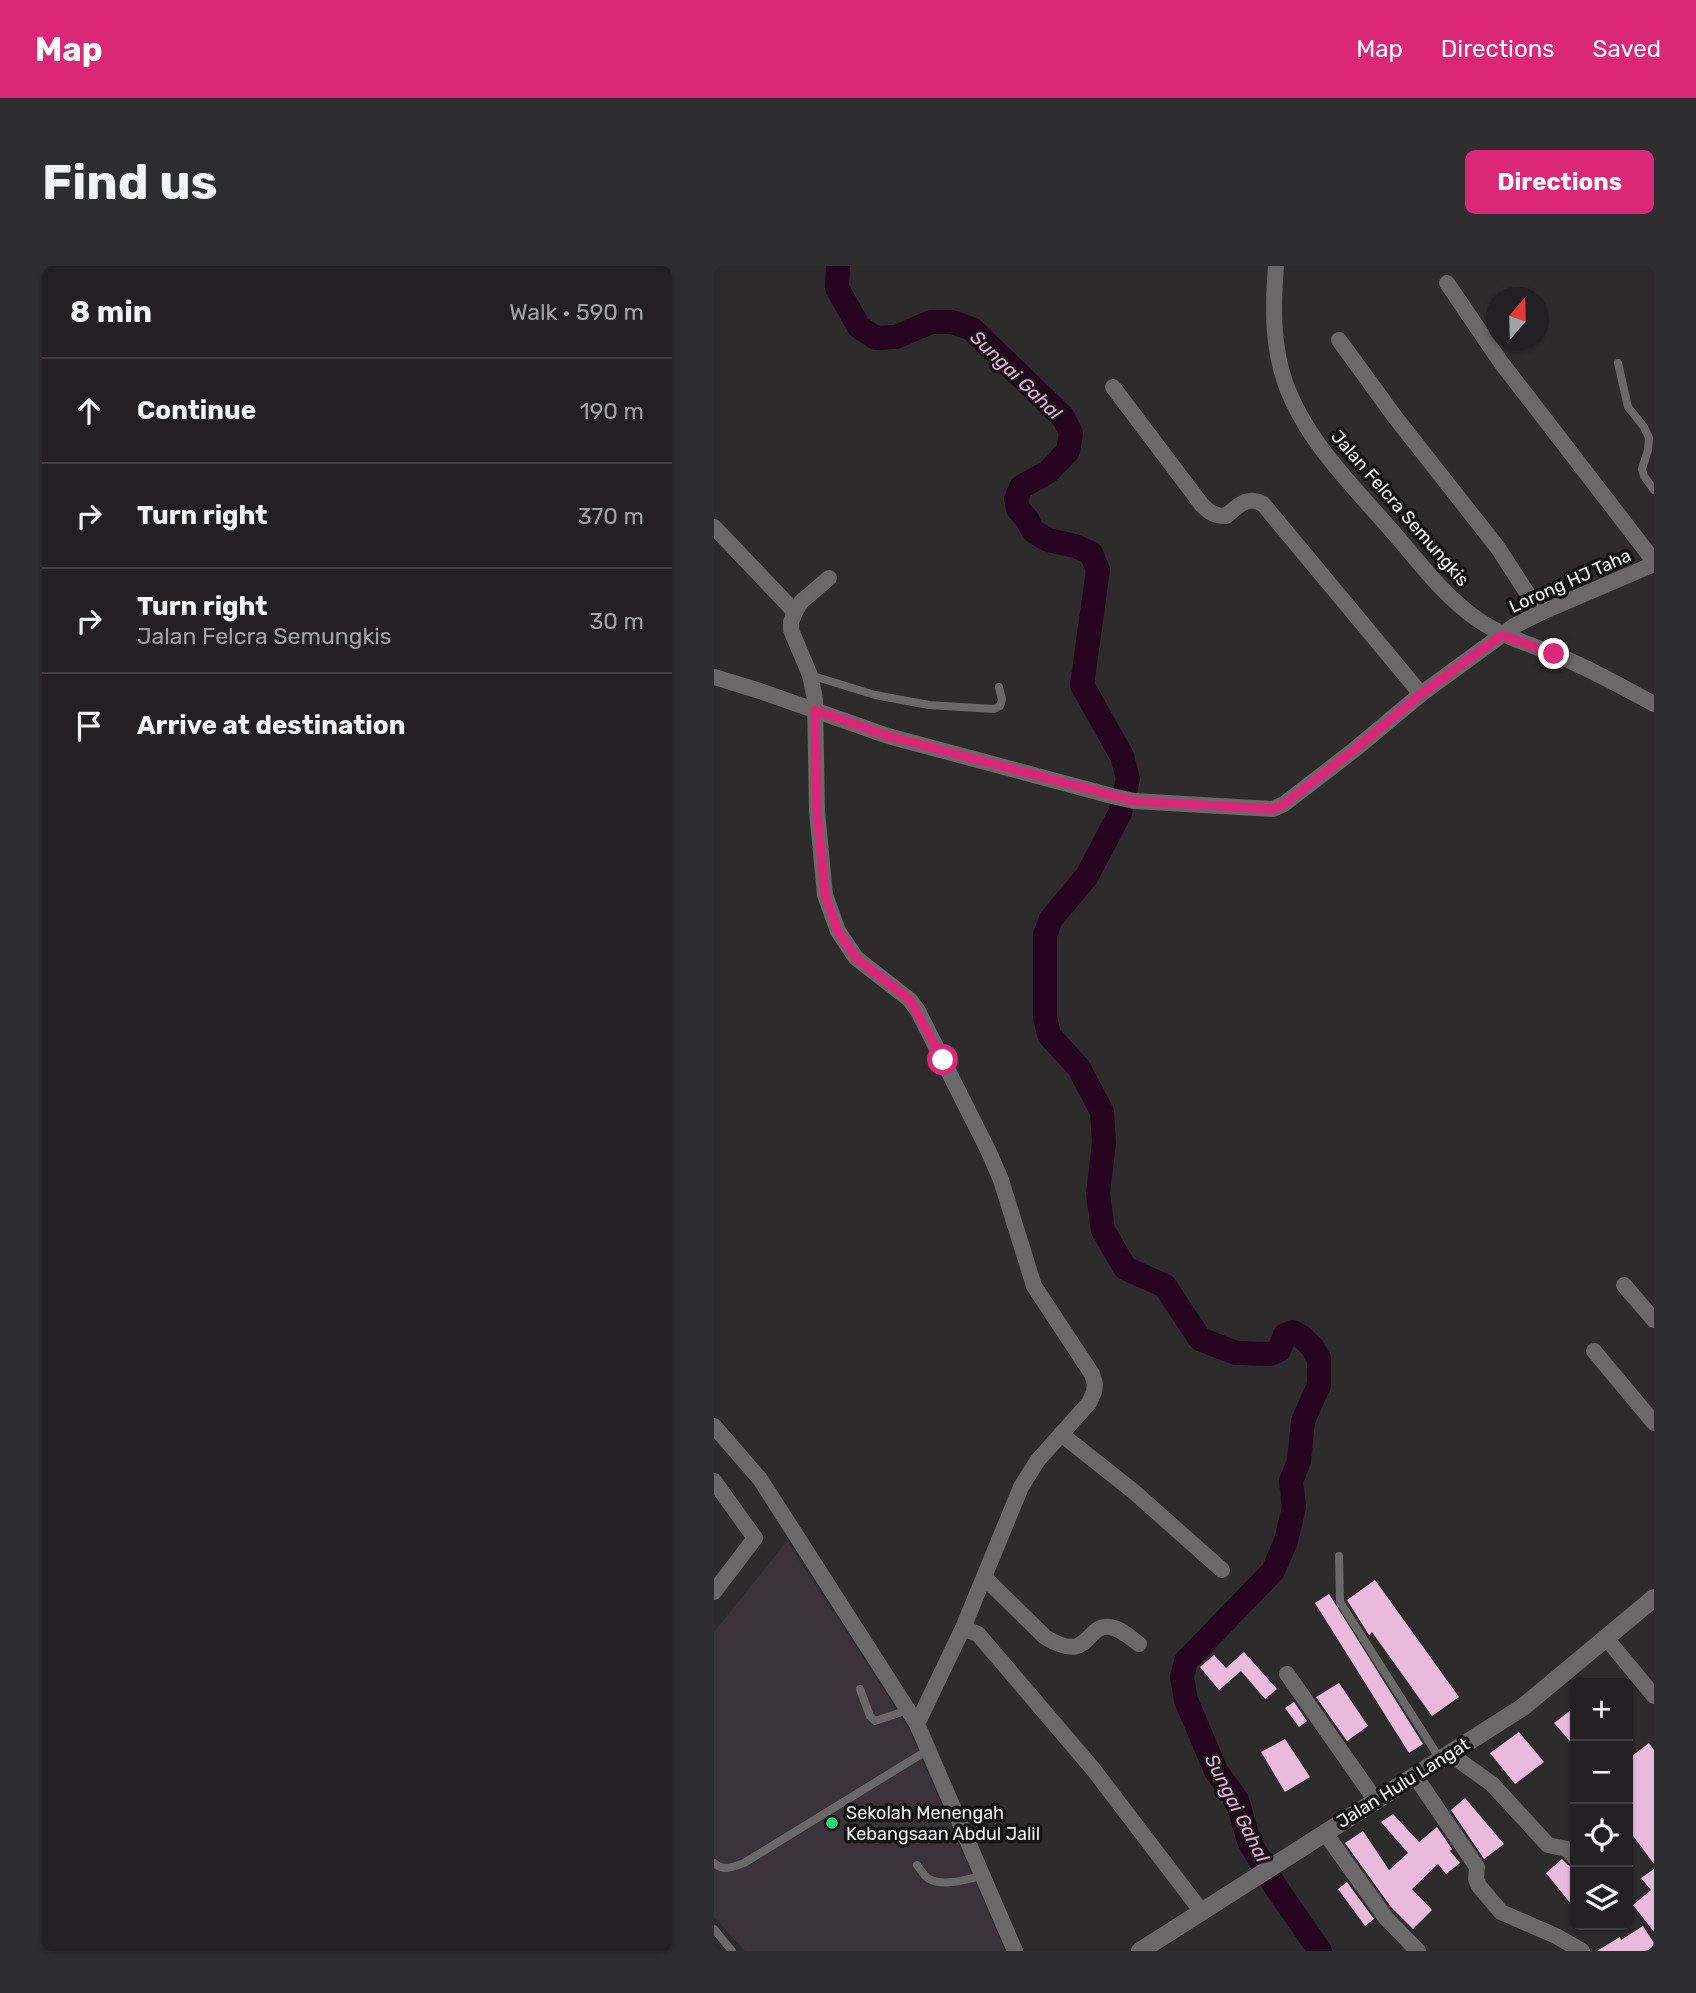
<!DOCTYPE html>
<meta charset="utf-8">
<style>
:root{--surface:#222022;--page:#2e2d2f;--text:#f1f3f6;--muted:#a2a3a5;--line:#3f3e40;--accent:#db2777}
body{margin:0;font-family:Rubik,sans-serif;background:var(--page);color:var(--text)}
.controls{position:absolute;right:21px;bottom:21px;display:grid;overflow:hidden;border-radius:10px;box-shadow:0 2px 5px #0004}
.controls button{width:63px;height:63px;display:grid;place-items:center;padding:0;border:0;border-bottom:2px solid var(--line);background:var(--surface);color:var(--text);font:35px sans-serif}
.compass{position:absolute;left:772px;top:21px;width:63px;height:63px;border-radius:50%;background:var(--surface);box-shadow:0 2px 5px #0004;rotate:20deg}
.stop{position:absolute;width:21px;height:21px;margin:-16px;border:5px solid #db2777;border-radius:50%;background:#fff}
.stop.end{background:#db2777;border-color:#fff;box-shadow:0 2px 7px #0008}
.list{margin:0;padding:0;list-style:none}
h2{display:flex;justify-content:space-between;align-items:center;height:91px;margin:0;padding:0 28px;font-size:30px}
h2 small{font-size:23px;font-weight:400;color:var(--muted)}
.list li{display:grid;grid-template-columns:46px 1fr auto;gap:21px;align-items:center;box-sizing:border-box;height:105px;padding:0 28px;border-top:2px solid var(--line)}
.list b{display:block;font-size:26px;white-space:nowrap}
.list p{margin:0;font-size:23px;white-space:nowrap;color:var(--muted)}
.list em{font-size:23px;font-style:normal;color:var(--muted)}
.icon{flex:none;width:38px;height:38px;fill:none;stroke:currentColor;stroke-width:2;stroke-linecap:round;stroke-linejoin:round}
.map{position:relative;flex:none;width:940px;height:1685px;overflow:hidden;border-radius:10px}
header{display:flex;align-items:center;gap:42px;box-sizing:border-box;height:98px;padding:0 35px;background:var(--accent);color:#fff}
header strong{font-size:33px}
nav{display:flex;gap:38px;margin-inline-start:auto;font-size:24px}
.intro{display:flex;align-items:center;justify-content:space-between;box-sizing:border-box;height:168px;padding:0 42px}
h1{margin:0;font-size:49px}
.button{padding:18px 32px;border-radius:10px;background:var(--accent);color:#fff;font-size:24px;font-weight:700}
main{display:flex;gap:42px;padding:0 42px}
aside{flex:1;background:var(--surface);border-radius:10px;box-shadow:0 2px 5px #0004}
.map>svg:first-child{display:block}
.built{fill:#3b3339}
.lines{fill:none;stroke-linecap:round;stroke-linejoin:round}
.river{stroke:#260420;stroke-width:24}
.building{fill:#e9badc}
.service{stroke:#6a6869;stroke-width:8}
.minor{stroke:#6a6869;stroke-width:16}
.tertiary{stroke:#6a6869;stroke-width:18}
.route{stroke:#db2777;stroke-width:9}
.poi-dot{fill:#2bd884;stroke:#151415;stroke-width:2.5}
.labels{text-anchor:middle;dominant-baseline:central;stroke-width:7;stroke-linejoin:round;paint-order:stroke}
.street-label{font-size:18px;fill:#f0eeef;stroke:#151415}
.poi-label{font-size:18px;fill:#f0eeef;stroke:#151415;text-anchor:start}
.water-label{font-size:19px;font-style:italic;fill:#ecaadc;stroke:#151415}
</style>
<header>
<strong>Map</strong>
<nav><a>Map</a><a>Directions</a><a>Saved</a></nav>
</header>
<div class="intro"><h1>Find us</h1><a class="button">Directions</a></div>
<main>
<aside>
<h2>8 min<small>Walk · 590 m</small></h2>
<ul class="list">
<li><svg class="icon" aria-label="ahead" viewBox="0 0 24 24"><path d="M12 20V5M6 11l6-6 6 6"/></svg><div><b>Continue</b></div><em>190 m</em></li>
<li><svg class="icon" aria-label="right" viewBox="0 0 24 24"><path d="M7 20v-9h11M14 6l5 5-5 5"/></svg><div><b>Turn right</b></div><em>370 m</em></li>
<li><svg class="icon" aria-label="right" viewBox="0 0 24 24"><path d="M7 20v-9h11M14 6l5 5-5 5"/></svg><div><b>Turn right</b><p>Jalan Felcra Semungkis</p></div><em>30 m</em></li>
<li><svg class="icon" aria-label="arrive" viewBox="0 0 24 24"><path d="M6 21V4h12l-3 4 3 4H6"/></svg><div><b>Arrive at destination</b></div></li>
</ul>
</aside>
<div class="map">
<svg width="940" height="1685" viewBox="0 0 940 1685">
<rect width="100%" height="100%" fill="#2e2b2d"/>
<polygon class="built" points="73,1275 195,1463 291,1685 31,1685 0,1651 0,1366"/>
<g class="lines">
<polyline class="river" points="124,0 123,22 145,61 162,72 182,71 217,56 238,56 258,63 349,151 357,167 354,185 334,206 307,221 302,233 304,243 313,253 319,265 334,274 361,280 377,287 384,304 368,419 408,490 414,513 406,547 373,610 337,653 331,669 331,751 335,769 365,802 388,846 390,876 384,928 389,964 411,1002 451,1020 486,1073 522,1087 556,1088 565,1084 571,1069 579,1066 588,1071 599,1082 605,1093 605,1119 589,1155 585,1195 577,1215 580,1241 572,1275 559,1305 472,1395 468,1411 472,1434 502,1505 523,1534 535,1575 561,1620 606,1685"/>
</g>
<g class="building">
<polygon points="661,1314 745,1431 718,1450 658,1366 655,1369 633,1334"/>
<polygon points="615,1328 709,1478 695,1487 601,1337"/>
<polygon points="530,1386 563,1423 551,1433 527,1405 505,1424 486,1401 500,1389 512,1402"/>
<polygon points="625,1417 654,1460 633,1475 602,1431"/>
<polygon points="580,1436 593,1455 585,1461 571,1442"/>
<polygon points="861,1441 861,1481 840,1457"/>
<polygon points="805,1466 830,1496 801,1518 776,1487"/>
<polygon points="571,1473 596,1511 571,1526 547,1486"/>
<polygon points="935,1477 940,1484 940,1598 914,1563 914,1493"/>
<polygon points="751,1532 790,1578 770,1593 737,1544"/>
<polygon points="679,1548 705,1576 723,1561 738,1583 736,1585 746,1597 732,1608 724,1598 698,1623 718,1644 699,1663 677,1641 631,1577 649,1565 675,1604 694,1587 667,1556"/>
<polygon points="848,1593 854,1599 861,1602 861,1643 832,1607"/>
<polygon points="940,1603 940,1666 919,1639 937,1624 927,1612"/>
<polygon points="633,1616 660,1653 651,1660 624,1623"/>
<polygon points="929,1660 940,1677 940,1685 883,1685 906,1671 907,1674"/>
</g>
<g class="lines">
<g class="service">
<polyline points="904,97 914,141 930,161 935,172 934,184 928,203 930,210 940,224"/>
<polyline points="96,409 161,429 215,439 280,443 286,440 288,434 285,421"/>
<polyline points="625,1290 626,1336 726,1493"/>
<polyline points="146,1423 156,1450 161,1455 194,1444"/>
<path d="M0 1597C10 1606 19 1601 30 1597L214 1484"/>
<path d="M203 1599C207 1604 210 1610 215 1613 231 1621 252 1613 268 1610"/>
<polyline points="0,1663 18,1685"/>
</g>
<g class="minor">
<path d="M562 0C559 38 558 79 571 116 591 174 639 220 679 266 705 296 730 330 763 353 787 370 813 377 840 388 875 402 907 420 940 438"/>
<polyline points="733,17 786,95 940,295"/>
<polyline points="625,74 681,151 784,282 826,347"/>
<path d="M399 121 488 239C496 247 501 250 512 250 524 240 533 229 549 238L707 428"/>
<polyline points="0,261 81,346"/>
<polyline points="115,312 87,336 81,346 77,356 77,364 96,409 101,433 103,545 111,629 124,665 142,692 196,734 204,745 274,884 287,914 320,1020 378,1108 381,1118 380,1126 375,1137 324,1194 307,1221 249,1362 203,1458 301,1685"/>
<polyline points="0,411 46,425 174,470 398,530 420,535 559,543 570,538 640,484 707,428 800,360 826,347 940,298"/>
<polyline points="910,1019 940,1054"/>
<polyline points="880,1085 940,1157"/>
<polyline points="0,1160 46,1213 203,1458"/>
<polyline points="347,1168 419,1225 508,1304"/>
<polyline points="0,1215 41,1272 0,1326"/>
<path d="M270 1311 331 1371C377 1399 370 1358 396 1361 406 1362 417 1372 425 1378"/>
<polyline points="249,1362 264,1368 379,1503 488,1646"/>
<polyline points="892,1372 940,1430"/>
<polyline points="573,1408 662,1535"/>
<polyline points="736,1488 778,1518 834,1579 853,1583 861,1592"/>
<polyline points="701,1510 763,1601 762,1613 765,1620 787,1646 842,1670 868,1685"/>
<polyline points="611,1567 672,1652 704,1685"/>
</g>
<polyline class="tertiary" points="426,1685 809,1441 940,1332"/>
</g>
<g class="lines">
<polyline class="route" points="229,794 196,734 142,692 124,665 111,629 103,545 101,444 174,470 420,535 559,543 570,538 640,484 707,428 788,369 840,388"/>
</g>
<circle class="poi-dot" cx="118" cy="1557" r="7"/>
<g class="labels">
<g class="street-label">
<text transform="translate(686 242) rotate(49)">Jalan Felcra Semungkis</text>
<text transform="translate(856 315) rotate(-24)">Lorong HJ Taha</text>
<text transform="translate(689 1517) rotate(-32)">Jalan Hulu Langat</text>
</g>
<g class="poi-label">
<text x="132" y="1547">Sekolah Menengah<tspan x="132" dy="21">Kebangsaan Abdul Jalil</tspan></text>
</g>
<g class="water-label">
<text transform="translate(302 109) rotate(44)">Sungai Gahal</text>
<text transform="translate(523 1542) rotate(63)">Sungai Gahal</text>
</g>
</g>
</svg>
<div class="controls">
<button>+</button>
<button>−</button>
<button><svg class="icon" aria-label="locate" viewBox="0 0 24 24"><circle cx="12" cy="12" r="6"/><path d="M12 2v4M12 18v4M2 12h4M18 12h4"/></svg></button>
<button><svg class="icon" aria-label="layers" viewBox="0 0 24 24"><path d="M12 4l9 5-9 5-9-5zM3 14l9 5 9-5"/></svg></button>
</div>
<svg class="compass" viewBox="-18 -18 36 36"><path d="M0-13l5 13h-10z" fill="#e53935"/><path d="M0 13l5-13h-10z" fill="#a2a3a5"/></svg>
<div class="stop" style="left:229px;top:794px"></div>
<div class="stop end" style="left:840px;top:388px"></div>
</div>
</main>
